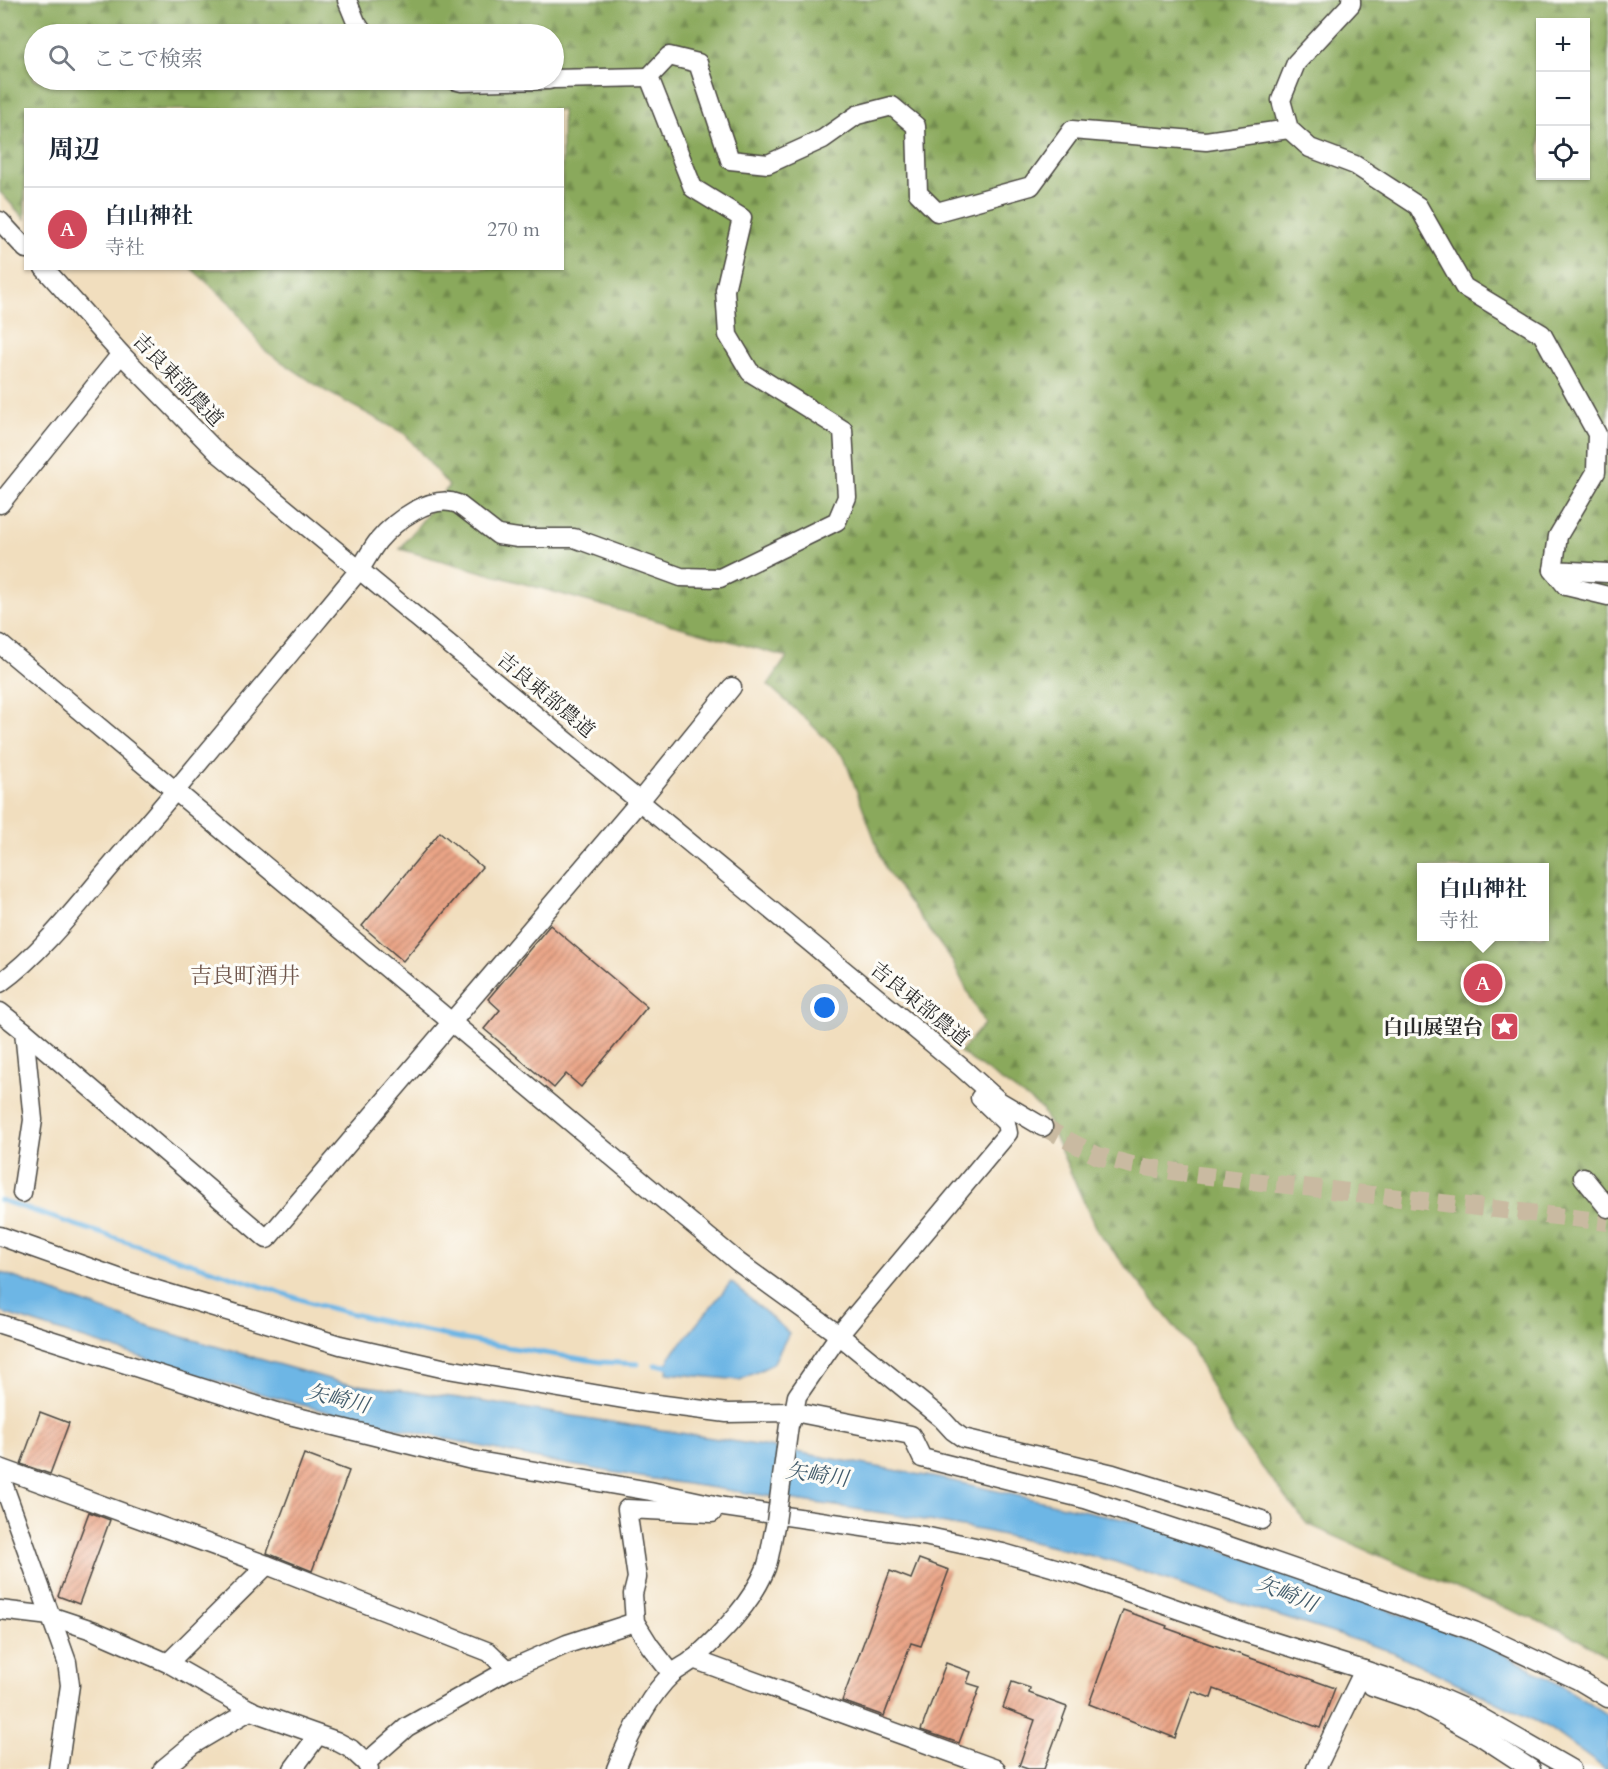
<!DOCTYPE html>
<html lang="ja">
<meta charset="utf-8">
<style>
:root{--surface:#fff;--page:#f6f6f7;--text:#1f2937;--muted:#747a83;--line:#e0e1e3;--accent:#d1495b}
body{margin:0;font-family:Cardo,"Noto Serif JP",serif;background:var(--page);color:var(--text)}
.controls{position:absolute;right:18px;top:18px;display:grid;overflow:hidden;border-radius:0px;box-shadow:0 2px 4px #0004}
.controls button{width:54px;height:54px;display:grid;place-items:center;padding:0;border:0;border-bottom:2px solid var(--line);background:var(--surface);color:var(--text);font:30px sans-serif}
.you{position:absolute;left:825px;top:1008px;width:21px;height:21px;margin:-15px;border:4px solid #fff;border-radius:50%;background:#1a73e8;box-shadow:0 0 0 9px #1a73e833}
.badge{display:grid;place-items:center;width:39px;height:39px;border-radius:50%;background:var(--accent);color:#fff;font-size:20px;font-weight:700}
.pin{position:absolute;translate:-50% -50%;border:3px solid #fff;box-shadow:0 2px 6px #0006}
.popup{position:absolute;left:1417px;top:863px;width:132px;height:78px;box-sizing:border-box;display:grid;place-content:center;border-radius:0px;background:var(--surface);filter:drop-shadow(0 2px 4px #0005);font-size:20px;white-space:nowrap;color:var(--muted)}
.popup b{font-size:22px;color:var(--text)}
.popup::after{content:'';position:absolute;left:50%;top:100%;margin-left:-12px;border:12px solid transparent;border-top-color:var(--surface)}
.list{margin:0;padding:0;list-style:none}
h2{display:flex;justify-content:space-between;align-items:center;height:78px;margin:0;padding:0 24px;font-size:26px}
h2 small{font-size:20px;font-weight:400;color:var(--muted)}
.list li{display:grid;grid-template-columns:39px 1fr auto;gap:18px;align-items:center;box-sizing:border-box;height:84px;padding:0 24px;border-top:2px solid var(--line)}
.list b{display:block;font-size:22px;white-space:nowrap}
.list p{margin:0;font-size:20px;white-space:nowrap;color:var(--muted)}
.list em{font-size:20px;font-style:normal;color:var(--muted)}
.icon{flex:none;width:33px;height:33px;fill:none;stroke:currentColor;stroke-width:2;stroke-linecap:round;stroke-linejoin:round}
.map{position:relative;flex:none;width:1608px;height:1769px;overflow:hidden}
.search{position:absolute;background:var(--surface);box-shadow:0 2px 4px #0004;left:24px;top:24px;width:540px;height:66px;display:flex;align-items:center;gap:15px;box-sizing:border-box;padding:0 21px;border-radius:33px;color:var(--muted);font-size:22px}
.panel{position:absolute;background:var(--surface);box-shadow:0 2px 4px #0004;left:24px;top:108px;width:540px;height:162px;border-radius:0px}
.map>svg:first-child{display:block}
.forest{fill:url(#forest-firs);stroke:#5a6a44;stroke-width:1.5;fill-rule:evenodd}
.water{fill:#6db6e5;stroke:#4c7088;stroke-width:1.5}
.lines{fill:none;stroke-linecap:round;stroke-linejoin:round}
.stream{stroke:#6db6e5;stroke-width:5}
.building{fill:url(#building-hatch)}
.minor-tunnel{stroke:#c9baa1;stroke-width:18;stroke-dasharray:18 9;stroke-linecap:butt}
.minor-casing{stroke:#494641;stroke-width:21}
.minor{stroke:#fff;stroke-width:18}
.minor-bridge-casing{stroke:#494641;stroke-width:21;stroke-linecap:butt}
.minor-bridge{stroke:#fff;stroke-width:18}
.labels{text-anchor:middle;dominant-baseline:central;stroke-width:6;stroke-linejoin:round;paint-order:stroke}
.street-label{font-size:20px;fill:#2b2b2b;stroke:#fdfcf7}
.poi-label{font-size:20px;font-weight:bold;fill:#2b2b2b;stroke:#fdfcf7;text-anchor:end}
.water-label{font-size:21px;font-style:italic;fill:#425c6c;stroke:#fdfcf7}
.quarter-label{font-size:22px;fill:#6e554b;stroke:#fdfcf7}
</style>
<div class="map">
<svg width="1608" height="1769" viewBox="0 0 1608 1769">
<defs>
<pattern id="forest-firs" width="22" height="20" patternUnits="userSpaceOnUse" patternTransform="scale(1.5)"><rect width="22" height="20" fill="#8aa95c"/><path d="M5 1l3.5 6h-7zM16 11l3.5 6h-7z" fill="#718a4c"/></pattern>
<pattern id="building-hatch" width="6" height="6" patternUnits="userSpaceOnUse" patternTransform="scale(1.5)"><rect width="6" height="6" fill="#eaa486"/><path d="M-1 1l2-2M0 6l6-6M5 7l2-2" fill="none" stroke="#be866e"/></pattern>
</defs>
<rect width="100%" height="100%" fill="#fdfcf7"/>
<filter id="ink" filterUnits="userSpaceOnUse"><feTurbulence type="fractalNoise" baseFrequency=".0167" numOctaves="2"/><feDisplacementMap in="SourceGraphic" scale="12" xChannelSelector="R" yChannelSelector="G"/><feConvolveMatrix kernelMatrix="1 2 1 2 8 2 1 2 1" color-interpolation-filters="sRGB"/></filter>
<filter id="wash" filterUnits="userSpaceOnUse"><feTurbulence type="fractalNoise" baseFrequency=".008" numOctaves="4" result="noise"/><feDisplacementMap in="SourceGraphic" scale="24" xChannelSelector="R" yChannelSelector="G"/><feGaussianBlur stdDeviation="1.35" result="paint"/><feColorMatrix in="noise" values="0 0 0 0 0 0 0 0 0 0 0 0 0 0 0 0 0 1.4 0 .05"/><feComposite in="paint" operator="in"/></filter>
<g filter="url(#wash)">
<rect width="100%" height="100%" fill="#f1debe"/>
<path class="forest" d="M0 0H1608V1656L1563 1631 1419 1573 1307 1524 1235 1433 1191 1347 1097 1231 1042 1109 960 1052 984 1024 952 961 886 870 844 757 805 718 768 685 787 657 400 549 449 486 405 434 324 390 264 350 230 303 192 269 562 268V110H26L25 219 0 192ZM1540 22H1586V176H1540ZM34 34H554V80H34ZM1422 868H1544V936H1422Z"/>
<g class="water">
<path d="M0 1272 152 1328 343 1383 459 1398 769 1447 948 1480 1158 1527 1483 1644C1527 1665 1568 1688 1608 1716V1769H1605L1546 1726 1393 1652 1190 1588 1113 1561 990 1532 896 1515 640 1477 543 1460 343 1416 225 1384 0 1312Z"/>
<polygon points="731,1282 789,1333 773,1364 740,1380 667,1373 669,1358"/>
</g>
<g class="lines">
<g class="stream">
<polyline points="0,1200 318,1305 413,1329 482,1343 601,1362 638,1364"/>
<polyline points="655,1365 674,1366"/>
</g>
</g>
<g id="blocks">
<g class="building">
<polygon points="440,832 482,867 403,961 362,926"/>
<polygon points="550,925 647,1007 581,1087 566,1074 554,1088 484,1029 500,1010 488,999"/>
<polygon points="40,1412 69,1423 50,1474 21,1464"/>
<polygon points="304,1454 349,1471 312,1571 267,1553"/>
<polygon points="89,1512 110,1520 79,1604 58,1596"/>
<polygon points="919,1559 949,1570 921,1646 911,1643 884,1716 842,1701 890,1571 911,1579"/>
<polygon points="1123,1610 1167,1626 1166,1628 1335,1688 1320,1728 1214,1689 1211,1698 1192,1691 1175,1738 1089,1704"/>
<polygon points="946,1663 971,1672 967,1683 980,1687 959,1743 921,1730"/>
<polygon points="1012,1682 1030,1688 1029,1693 1067,1707 1044,1769 1028,1769 1019,1766 1035,1720 1003,1708"/>
</g>
</g>
</g>
<g filter="url(#ink)">
<use href="#blocks" fill-opacity="0" stroke="#494641" stroke-width="1.5"/>
<g class="lines">
<polyline class="minor-tunnel" points="1043,1127 1098,1156 1132,1165 1191,1174 1608,1222"/>
<defs>
<g id="minor">
<polyline points="347,0 356,22 364,34"/>
<polyline points="1351,0 1351,4 1296,63 1281,100 1289,129 1310,148 1355,165 1418,206 1464,287 1542,334 1597,434 1596,472 1558,536 1553,570 1608,573"/>
<polyline points="554,79 649,77"/>
<polyline points="454,80 462,82 549,80"/>
<polyline points="0,221 26,249"/>
<polyline points="44,268 121,354 218,453 961,1067 999,1101 1043,1127"/>
<polyline points="0,504 121,354"/>
<polyline points="1553,570 1566,586 1608,596"/>
<polyline points="0,644 738,1262 839,1335 941,1418 953,1431 963,1438 1113,1474 1262,1520"/>
<path d="M0 983C45 951 87 893 124 851 204 758 282 663 360 569 366 560 371 550 378 541 395 521 431 493 458 504L498 535 518 538H574L681 577 720 578 837 521 847 497 843 430 750 372 728 335 725 290 742 218 693 188 649 77 669 56 698 63 730 160 768 164 823 139 857 115 892 106 916 126 918 193 937 212 1031 186 1072 130 1206 141 1289 129"/>
<polyline points="0,1012 24,1031 33,1120 22,1193"/>
<polyline points="24,1031 267,1239 639,802 732,687"/>
<polyline points="1583,1177 1608,1208"/>
<polyline points="0,1236 124,1280 340,1345 442,1368 641,1402 727,1413 794,1412 911,1435 922,1458 1085,1499 1220,1543 1474,1631 1578,1680 1608,1698"/>
<polyline points="0,1324 277,1412 472,1460 650,1491 724,1507 924,1536 1003,1553 1076,1574 1246,1633 1364,1670 1420,1689 1468,1710 1571,1769"/>
<polyline points="790,1424 794,1412 797,1396 839,1335 1008,1133 1006,1123 980,1098"/>
<polyline points="0,1468 267,1565 489,1652 508,1670"/>
<polyline points="0,1475 67,1662 70,1685 58,1769"/>
<polyline points="0,1610 50,1616 92,1630 168,1663 254,1712 336,1741 351,1749 366,1763 369,1769"/>
<polyline points="693,1659 996,1769"/>
<polyline points="168,1663 267,1565"/>
<polyline points="672,1674 650,1646 635,1622 633,1594 637,1578 627,1509 712,1513"/>
<polyline points="1372,1686 1419,1702 1479,1735 1531,1769"/>
<polyline points="366,1763 407,1727 508,1670 567,1644 635,1622"/>
<polyline points="163,1769 192,1745 251,1710"/>
<polyline points="293,1769 318,1735"/>
<path d="M616 1769C628 1739 648 1696 672 1674 679 1668 688 1664 695 1658 722 1633 752 1603 766 1568 771 1554 772 1537 776 1522"/>
<polyline points="1316,1769 1364,1670"/>
</g>
</defs>
<use href="#minor" class="minor-casing"/>
<use href="#minor" class="minor"/>
<defs>
<polyline id="minor-bridge" points="776,1522 789,1425"/>
</defs>
<use href="#minor-bridge" class="minor-bridge-casing"/>
<use href="#minor-bridge" class="minor-bridge"/>
</g>
</g>
<defs>
<symbol id="sight-square" viewBox="-11 -11 22 22"><rect x="-9" y="-9" width="18" height="18" rx="4" fill="#d1495b" stroke="#fdfcf7"/><path d="M0-6L1.8-2.2L6-1.7L2.9 1.2L3.7 5.4L0 3.3L-3.7 5.4L-2.9 1.2L-6-1.7L-1.8-2.2Z" fill="#fff"/></symbol>
</defs>
<g fill-rule="evenodd">
<use href="#sight-square" x="1488" y="1010" width="33" height="33"/>
</g>
<g class="labels">
<g class="street-label">
<text transform="translate(178 380) rotate(46)">吉良東部農道</text>
<text transform="translate(546 695) rotate(40)">吉良東部農道</text>
<text transform="translate(920 1004) rotate(39)">吉良東部農道</text>
</g>
<g class="poi-label">
<text x="1483" y="1027">白山展望台</text>
</g>
<g class="water-label">
<text transform="translate(338 1399) rotate(14)">矢崎川</text>
<text transform="translate(817 1475) rotate(8)">矢崎川</text>
<text transform="translate(1287 1594) rotate(22)">矢崎川</text>
</g>
<g class="quarter-label">
<text x="245" y="976">吉良町酒井</text>
</g>
</g>
</svg>
<div class="controls">
<button>+</button>
<button>−</button>
<button><svg class="icon" aria-label="locate" viewBox="0 0 24 24"><circle cx="12" cy="12" r="6"/><path d="M12 2v4M12 18v4M2 12h4M18 12h4"/></svg></button>
</div>
<div class="you"></div>
<div class="pin badge" style="left:1483px;top:983px">A</div>
<div class="popup"><b>白山神社</b>寺社</div>
<div class="search"><svg class="icon" aria-label="search" viewBox="0 0 24 24"><circle cx="10" cy="10" r="6"/><path d="M15 15l6 6"/></svg>ここで検索</div>
<section class="panel">
<h2>周辺<small></small></h2>
<ul class="list">
<li><span class="badge">A</span><div><b>白山神社</b><p>寺社</p></div><em>270 m</em></li>
</ul>
</section>
</div>
